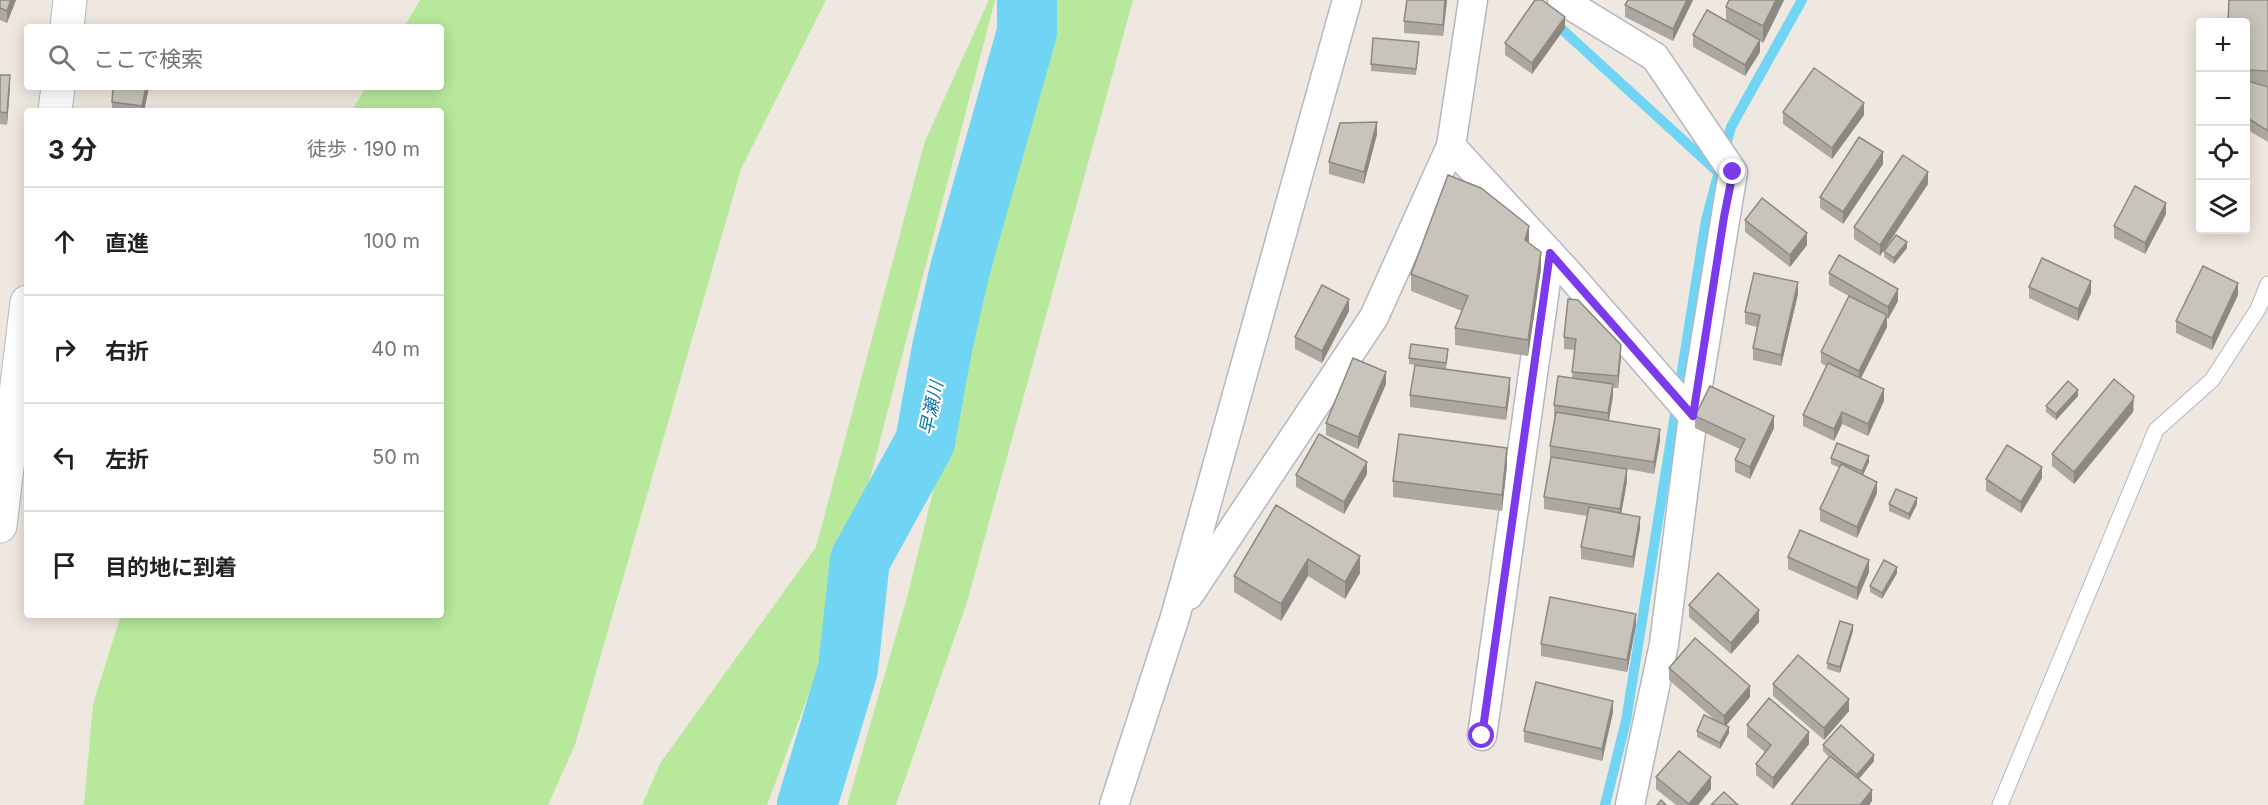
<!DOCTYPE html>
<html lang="ja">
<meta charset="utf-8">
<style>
:root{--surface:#fff;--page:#f2f2f2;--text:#222;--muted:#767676;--line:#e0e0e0}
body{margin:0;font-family:Inter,"Noto Sans JP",sans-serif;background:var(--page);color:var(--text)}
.controls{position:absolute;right:18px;top:18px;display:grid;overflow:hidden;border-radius:6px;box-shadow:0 3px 15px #0003}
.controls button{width:54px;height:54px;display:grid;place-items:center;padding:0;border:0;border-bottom:2px solid var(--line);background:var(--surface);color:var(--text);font:30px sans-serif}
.stop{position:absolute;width:18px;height:18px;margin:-14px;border:4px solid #7c3aed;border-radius:50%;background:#fff}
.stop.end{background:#7c3aed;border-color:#fff;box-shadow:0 2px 6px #0008}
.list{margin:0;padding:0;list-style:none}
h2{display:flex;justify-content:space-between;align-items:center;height:78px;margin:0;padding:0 24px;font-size:26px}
h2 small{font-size:20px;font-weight:400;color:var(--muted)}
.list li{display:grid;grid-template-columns:39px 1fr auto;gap:18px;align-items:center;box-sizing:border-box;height:108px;padding:0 24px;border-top:2px solid var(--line)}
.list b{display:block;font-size:22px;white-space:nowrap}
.list em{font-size:20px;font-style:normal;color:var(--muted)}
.icon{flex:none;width:33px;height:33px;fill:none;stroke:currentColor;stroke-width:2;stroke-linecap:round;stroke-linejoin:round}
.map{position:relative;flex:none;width:2268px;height:805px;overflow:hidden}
.search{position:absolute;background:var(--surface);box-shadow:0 3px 15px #0003;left:24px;top:24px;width:420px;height:66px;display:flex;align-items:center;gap:15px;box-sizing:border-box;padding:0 21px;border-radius:6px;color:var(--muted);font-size:22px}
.panel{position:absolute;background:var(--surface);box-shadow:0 3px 15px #0003;left:24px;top:108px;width:420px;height:510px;border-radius:6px}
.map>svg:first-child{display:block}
.green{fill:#b7e89b}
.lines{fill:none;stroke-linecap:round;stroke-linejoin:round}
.stream{stroke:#70d4f5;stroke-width:10}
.river{stroke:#70d4f5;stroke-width:60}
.service-casing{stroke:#b4b7c1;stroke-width:17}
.minor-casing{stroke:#b4b7c1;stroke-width:31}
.tertiary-casing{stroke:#b4b7c1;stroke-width:35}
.service{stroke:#fff;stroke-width:15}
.minor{stroke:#fff;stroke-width:28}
.tertiary{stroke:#fff;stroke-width:33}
.wall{fill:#aca8a1}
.shaded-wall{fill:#8c8883}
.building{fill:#c8c3bb;stroke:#8c8883;stroke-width:1.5}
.route{stroke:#7c3aed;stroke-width:8}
.labels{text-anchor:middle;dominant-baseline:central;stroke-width:4.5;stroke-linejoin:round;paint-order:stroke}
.water-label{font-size:18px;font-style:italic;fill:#0774a8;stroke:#fff}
</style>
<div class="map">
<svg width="2268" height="805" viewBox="0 0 2268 805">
<rect width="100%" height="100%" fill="#efe8e0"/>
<g class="green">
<polygon points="420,0 826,0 741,169 575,745 548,805 84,805 93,704 121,615 441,615 441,111 352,111 366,87 441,87 441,27 404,27"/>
<polygon points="989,0 995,0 825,651 767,805 642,805 661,762 816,547 925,141"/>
<polygon points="1040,0 1133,0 967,602 896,805 847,805 908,594 971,335 1036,31"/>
</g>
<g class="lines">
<g class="stream">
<polyline points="1554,22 1719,173"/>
<polyline points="1605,805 1626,721 1706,220 1731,127 1802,0"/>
</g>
<polyline class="river" points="807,805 848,669 860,560 925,442 942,348 960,269 1027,32 1027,0"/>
<defs>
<polyline id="service" points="2000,805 2156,430 2212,380 2258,309 2268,284"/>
<g id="minor">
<polyline points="1562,0 1655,57 1733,172 1693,416 1664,644 1630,805"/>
<polyline points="1451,146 1569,274 1693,416"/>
<polyline points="1189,595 1374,317 1451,146 1473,0"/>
<polyline points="1482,736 1550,253"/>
<polyline points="1114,805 1175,617 1347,0"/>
</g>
<g id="tertiary">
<polyline points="67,27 70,0"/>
<polyline points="55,111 58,87"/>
<polyline points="0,526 27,302"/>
</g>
</defs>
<use href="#service" class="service-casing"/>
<use href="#minor" class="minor-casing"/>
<use href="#tertiary" class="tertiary-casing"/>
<use href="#service" class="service"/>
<use href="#minor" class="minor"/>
<use href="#tertiary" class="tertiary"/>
</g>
<g class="wall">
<polygon points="0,0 16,0 7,23 0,20"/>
<polygon points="1407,0 1447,0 1443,36 1404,33 1404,21"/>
<polygon points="1693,0 1673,41 1625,17 1625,5"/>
<polygon points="1784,0 1763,43 1760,41 1760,52 1745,76 1693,47 1693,35 1726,21 1726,7"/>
<polygon points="2268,0 2268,142 2246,129 2246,22"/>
<polygon points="1565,28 1532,74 1505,55 1505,43"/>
<polygon points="1419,48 1416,75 1371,71 1371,64"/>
<polygon points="0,75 10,87 7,125 0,124"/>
<polygon points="149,87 144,111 112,111 112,102"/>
<polygon points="1783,112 1864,115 1832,159 1783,124"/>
<polygon points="1377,134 1364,184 1329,174 1329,162"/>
<polygon points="1883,164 1843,224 1820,208 1820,197"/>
<polygon points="1928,184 1880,256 1854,239 1854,227"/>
<polygon points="2166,214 2145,254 2114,238 2114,226"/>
<polygon points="1745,220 1807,245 1790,267 1745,232"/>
<polygon points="1529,243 1541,269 1528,356 1455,345 1455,328 1462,311 1411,291 1411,274"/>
<polygon points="1907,248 1894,264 1884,257 1884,251"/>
<polygon points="1829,273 1898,301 1888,319 1887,318 1887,327 1861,378 1884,401 1868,436 1842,424 1834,441 1803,426 1803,415 1826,366 1821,363 1821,352 1854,299 1829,285"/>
<polygon points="2029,287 2091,293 2078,321 2029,298"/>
<polygon points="1798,294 1781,366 1753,360 1753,348 1757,327 1745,324 1745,312"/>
<polygon points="2238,295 2212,350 2176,333 2176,321"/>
<polygon points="1568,299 1621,357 1618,388 1613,388 1613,396 1609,421 1660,441 1654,474 1627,469 1627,481 1621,513 1640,528 1633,568 1581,559 1581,547 1587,516 1544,509 1544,497 1551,458 1550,458 1550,446 1555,417 1554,416 1554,405 1572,378 1575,350 1564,349 1564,337"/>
<polygon points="1349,311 1322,363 1295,349 1295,337"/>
<polygon points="1448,355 1446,369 1409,364 1409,358"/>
<polygon points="1386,384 1358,449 1326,435 1326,423"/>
<polygon points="1510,390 1506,420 1410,407 1410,395"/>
<polygon points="2078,396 2056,420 2046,412 2046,406"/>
<polygon points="2134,408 2133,412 2074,484 2052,466 2052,454"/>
<polygon points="1695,416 1774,428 1750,479 1735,472 1735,460 1740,449 1695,428"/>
<polygon points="1831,458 1869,462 1863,475 1877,493 1857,538 1820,521 1820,509 1840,468 1831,464"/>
<polygon points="1507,465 1502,511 1393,497 1393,481"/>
<polygon points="1367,474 1344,514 1296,487 1296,475"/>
<polygon points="2042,478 2021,513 1986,491 1986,479"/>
<polygon points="1889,504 1917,504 1909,520 1889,511"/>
<polygon points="1276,505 1360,573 1345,599 1308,576 1281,621 1234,592 1234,576"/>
<polygon points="1788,557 1869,572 1857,600 1788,569"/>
<polygon points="1897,573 1882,599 1870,592 1870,586"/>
<polygon points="1689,605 1759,622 1731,654 1689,617"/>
<polygon points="1636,625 1627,672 1541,656 1541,644"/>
<polygon points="1853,631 1840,673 1827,669 1827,663"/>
<polygon points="1669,668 1750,697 1726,726 1729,733 1720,749 1697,737 1697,731 1716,721 1669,680"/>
<polygon points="1773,684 1849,711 1824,740 1773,696"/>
<polygon points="1613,712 1602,761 1524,742 1524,731"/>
<polygon points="1747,725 1809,744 1773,789 1756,775 1756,764 1765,752 1747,737"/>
<polygon points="1823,745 1874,761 1859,779 1872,801 1869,805 1791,805 1829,757 1823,751"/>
<polygon points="1656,777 1711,789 1698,805 1676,805 1656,789"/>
</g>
<g class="shaded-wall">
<polygon points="11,0 16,0 7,23 7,11"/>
<polygon points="1445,0 1447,0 1443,36 1443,25"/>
<polygon points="1687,0 1693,0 1673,41 1673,29"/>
<polygon points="1776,0 1784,0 1763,43 1763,26"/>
<polygon points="1565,17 1565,28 1532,74 1532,63"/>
<polygon points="1760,40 1760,52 1745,76 1745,65"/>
<polygon points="10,75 10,87 7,125 7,113"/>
<polygon points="146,87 149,87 144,111 142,111 142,106"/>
<polygon points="1864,103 1864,115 1832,159 1832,148"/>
<polygon points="1377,122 1377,134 1364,184 1364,172"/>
<polygon points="1883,152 1883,164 1843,224 1843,212"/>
<polygon points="1928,172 1928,184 1880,256 1880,245"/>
<polygon points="2166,203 2166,214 2145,254 2145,243"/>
<polygon points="1529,226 1529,243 1525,240"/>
<polygon points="1807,233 1807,245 1790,267 1790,255"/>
<polygon points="1907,242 1907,248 1894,264 1894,258"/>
<polygon points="1541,252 1541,269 1528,356 1528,340"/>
<polygon points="2091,281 2091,293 2078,321 2078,309"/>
<polygon points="1798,282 1798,294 1781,366 1781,355"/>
<polygon points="2238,283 2238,295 2212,350 2212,338"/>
<polygon points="1898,289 1898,301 1888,319 1888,307"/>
<polygon points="1349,299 1349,311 1322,363 1322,351"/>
<polygon points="1887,315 1887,327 1859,382 1859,371"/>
<polygon points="1621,345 1621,357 1618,388 1618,376"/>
<polygon points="1386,372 1386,384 1358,449 1358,437"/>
<polygon points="1510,378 1510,390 1506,420 1506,408"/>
<polygon points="1613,384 1613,396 1608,424 1608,413"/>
<polygon points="1884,389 1884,401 1868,436 1868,424"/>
<polygon points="2078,390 2078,396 2056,420 2056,414"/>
<polygon points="2134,396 2133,412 2074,484 2074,472"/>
<polygon points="1842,412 1842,424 1834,441 1834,429"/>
<polygon points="1774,416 1774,428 1750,479 1750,467"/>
<polygon points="1660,429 1660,441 1654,474 1654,462"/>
<polygon points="1507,448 1507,465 1502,511 1502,495"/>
<polygon points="1869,456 1869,462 1862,477 1862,471"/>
<polygon points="1367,462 1367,474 1344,514 1344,502"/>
<polygon points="2042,467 2042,478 2021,513 2021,502"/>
<polygon points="1627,469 1627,481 1620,521 1620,509"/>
<polygon points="1877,482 1877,493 1857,538 1857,527"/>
<polygon points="1917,498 1917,504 1909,520 1909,514"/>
<polygon points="1640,517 1640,528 1633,568 1633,557"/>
<polygon points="1360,556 1360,573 1345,599 1345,582"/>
<polygon points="1308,559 1308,576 1281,621 1281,604"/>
<polygon points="1869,560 1869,572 1857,600 1857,588"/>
<polygon points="1897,567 1897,573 1882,599 1882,593"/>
<polygon points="1759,610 1759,622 1731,654 1731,643"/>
<polygon points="1636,614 1636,625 1627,672 1627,660"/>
<polygon points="1853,625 1853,631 1840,673 1840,667"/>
<polygon points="1750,686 1750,697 1724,728 1724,716"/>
<polygon points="1849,699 1849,711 1824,740 1824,728"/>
<polygon points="1613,701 1613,712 1602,761 1602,749"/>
<polygon points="1729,727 1729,733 1720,749 1720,743"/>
<polygon points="1809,732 1809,744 1773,789 1773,778"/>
<polygon points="1874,755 1874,761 1857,781 1857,775"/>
<polygon points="1711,777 1711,789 1698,805 1689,805"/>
<polygon points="1872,790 1872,801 1869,805 1860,805"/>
</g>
<g class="building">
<polygon points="0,0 11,0 7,11 0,8"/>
<polygon points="1407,0 1445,0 1443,25 1404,21"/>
<polygon points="1535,0 1542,0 1565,17 1532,63 1505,43"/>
<polygon points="1628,0 1687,0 1673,29 1625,5"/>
<polygon points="1729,0 1776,0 1763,26 1726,7"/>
<polygon points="2229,0 2268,0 2268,71 2246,70 2246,22 2228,22"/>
<polygon points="1707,10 1760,40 1745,65 1693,35"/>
<polygon points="1373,38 1419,42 1416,69 1371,64"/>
<polygon points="1814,68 1864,103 1832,148 1783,112"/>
<polygon points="0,75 10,75 7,113 0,112"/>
<polygon points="2248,81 2268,87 2268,131 2246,117 2246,86"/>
<polygon points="113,87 146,87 142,106 112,102"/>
<polygon points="1377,122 1364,172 1329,162 1340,123"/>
<polygon points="1859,137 1883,152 1843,212 1820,197"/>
<polygon points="1903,155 1928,172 1880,245 1854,227"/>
<polygon points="1448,175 1481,188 1529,226 1525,240 1541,252 1528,340 1455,328 1468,296 1411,274"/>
<polygon points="2135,186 2166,203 2145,243 2114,226"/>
<polygon points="1762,198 1807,233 1790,255 1745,220"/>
<polygon points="1896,235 1907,242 1894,258 1884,251"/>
<polygon points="1839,255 1898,289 1888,307 1829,273"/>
<polygon points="2042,258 2091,281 2078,309 2029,287"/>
<polygon points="2203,266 2238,283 2212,338 2176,321"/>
<polygon points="1754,273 1798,282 1781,355 1753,348 1760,315 1745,312"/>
<polygon points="1322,285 1349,299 1322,351 1295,337"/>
<polygon points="1849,296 1887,315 1859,371 1821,352"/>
<polygon points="1568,299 1578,300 1621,345 1618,376 1572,372 1576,339 1564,337"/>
<polygon points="1411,344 1448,349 1446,363 1409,358"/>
<polygon points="1353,358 1386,372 1358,437 1326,423"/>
<polygon points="1828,363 1884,389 1868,424 1842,412 1834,429 1803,415"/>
<polygon points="1415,365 1510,378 1506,408 1410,395"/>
<polygon points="1558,376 1613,384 1608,413 1554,405"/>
<polygon points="2114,379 2134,396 2133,400 2074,472 2052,454"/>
<polygon points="2068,381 2078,390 2056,414 2046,406"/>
<polygon points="1710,386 1774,416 1750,467 1735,460 1745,439 1695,416"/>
<polygon points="1556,412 1660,429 1654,462 1550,446"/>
<polygon points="1319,434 1367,462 1344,502 1296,475"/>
<polygon points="1399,434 1507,448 1502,495 1393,481"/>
<polygon points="1837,443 1869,456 1862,471 1831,458"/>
<polygon points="2007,445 2042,467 2021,502 1986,479"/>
<polygon points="1551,457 1627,469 1620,509 1544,497"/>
<polygon points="1841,464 1877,482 1857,527 1820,509"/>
<polygon points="1896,489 1917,498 1909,514 1889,504"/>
<polygon points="1276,505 1360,556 1345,582 1308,559 1281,604 1234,576"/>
<polygon points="1589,507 1640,517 1633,557 1581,547"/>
<polygon points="1800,530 1869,560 1857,588 1788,557"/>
<polygon points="1884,560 1897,567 1882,593 1870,586"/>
<polygon points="1718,573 1759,610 1731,643 1689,605"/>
<polygon points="1550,597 1636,614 1627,660 1541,644"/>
<polygon points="1840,621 1853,625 1840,667 1827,663"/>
<polygon points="1695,638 1750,686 1724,716 1669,668"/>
<polygon points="1798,655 1849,699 1824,728 1773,684"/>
<polygon points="1536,682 1613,701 1602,749 1524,731"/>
<polygon points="1769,698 1809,732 1773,778 1756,764 1771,745 1747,725"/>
<polygon points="1704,715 1729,727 1720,743 1697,731"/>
<polygon points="1841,725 1874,755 1857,775 1823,745"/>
<polygon points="1679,751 1711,777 1689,804 1656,777"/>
<polygon points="1830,756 1872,790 1860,805 1791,805"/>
<polygon points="1724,792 1738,805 1711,805"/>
<polygon points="1661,800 1666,805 1657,805"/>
</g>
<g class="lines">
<polyline class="route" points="1482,736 1550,253 1693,416 1724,217 1733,172"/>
</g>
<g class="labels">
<g class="water-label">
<text transform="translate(931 408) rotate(-78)">早瀬川</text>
</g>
</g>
</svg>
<div class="controls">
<button>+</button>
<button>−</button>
<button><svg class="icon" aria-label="locate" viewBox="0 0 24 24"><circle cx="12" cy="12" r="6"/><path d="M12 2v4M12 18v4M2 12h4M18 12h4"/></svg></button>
<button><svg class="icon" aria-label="layers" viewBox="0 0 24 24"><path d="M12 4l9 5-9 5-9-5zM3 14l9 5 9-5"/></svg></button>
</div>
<div class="stop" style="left:1482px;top:736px"></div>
<div class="stop end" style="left:1733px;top:172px"></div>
<div class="search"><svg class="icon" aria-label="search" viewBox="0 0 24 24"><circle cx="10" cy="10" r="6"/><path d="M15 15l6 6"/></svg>ここで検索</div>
<section class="panel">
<h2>3 分<small>徒歩 · 190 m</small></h2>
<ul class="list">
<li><svg class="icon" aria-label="ahead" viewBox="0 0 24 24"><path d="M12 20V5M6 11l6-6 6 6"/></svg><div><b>直進</b></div><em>100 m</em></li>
<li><svg class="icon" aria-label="right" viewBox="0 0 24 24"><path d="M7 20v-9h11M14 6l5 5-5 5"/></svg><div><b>右折</b></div><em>40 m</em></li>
<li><svg class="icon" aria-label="left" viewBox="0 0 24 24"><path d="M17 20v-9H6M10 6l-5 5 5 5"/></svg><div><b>左折</b></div><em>50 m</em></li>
<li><svg class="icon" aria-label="arrive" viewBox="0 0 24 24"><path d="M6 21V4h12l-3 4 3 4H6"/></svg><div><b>目的地に到着</b></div></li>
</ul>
</section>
</div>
